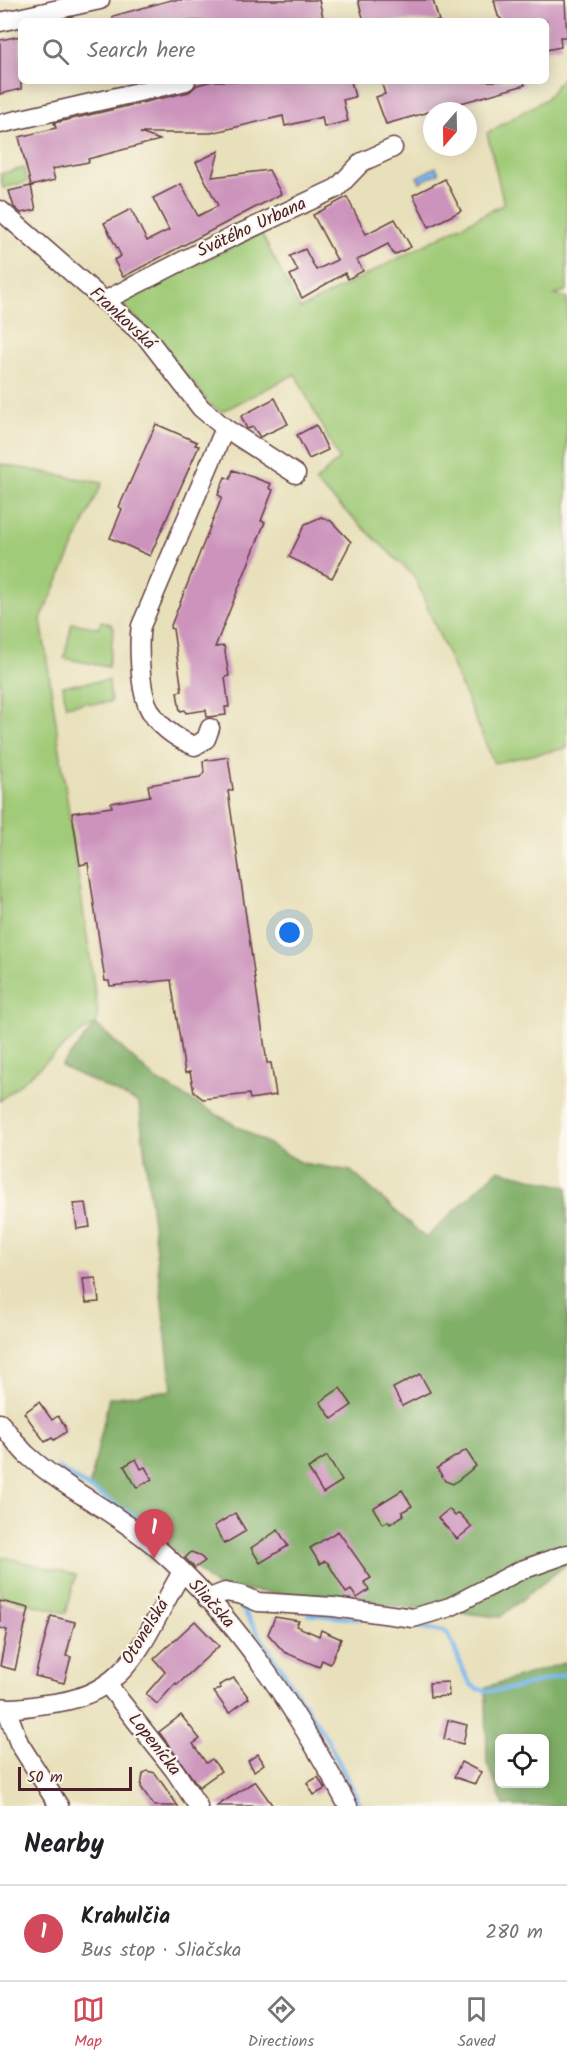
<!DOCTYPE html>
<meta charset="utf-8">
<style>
:root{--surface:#fff;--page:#f2f2f2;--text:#202124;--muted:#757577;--line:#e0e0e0;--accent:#d1495b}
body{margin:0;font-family:Kalam,sans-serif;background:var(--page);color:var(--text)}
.controls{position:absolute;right:18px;bottom:18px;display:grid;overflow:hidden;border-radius:9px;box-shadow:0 3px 15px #0003}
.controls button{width:54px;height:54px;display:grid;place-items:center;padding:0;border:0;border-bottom:2px solid var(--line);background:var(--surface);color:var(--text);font:30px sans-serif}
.compass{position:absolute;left:423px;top:102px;width:54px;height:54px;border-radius:50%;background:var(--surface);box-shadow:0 3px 15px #0003;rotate:200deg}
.scale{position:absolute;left:18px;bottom:15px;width:114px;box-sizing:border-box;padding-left:6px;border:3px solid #4a1f2b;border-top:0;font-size:16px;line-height:21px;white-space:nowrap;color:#4a1f2b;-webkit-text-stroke:4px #fbf7ec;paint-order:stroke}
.you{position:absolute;left:290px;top:933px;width:21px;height:21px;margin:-15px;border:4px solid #fff;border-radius:50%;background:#1a73e8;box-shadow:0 0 0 9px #1a73e833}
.badge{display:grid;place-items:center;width:39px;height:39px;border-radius:50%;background:var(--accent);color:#fff;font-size:20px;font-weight:700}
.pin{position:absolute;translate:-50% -50px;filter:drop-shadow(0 2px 3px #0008)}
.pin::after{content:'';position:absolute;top:32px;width:21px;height:18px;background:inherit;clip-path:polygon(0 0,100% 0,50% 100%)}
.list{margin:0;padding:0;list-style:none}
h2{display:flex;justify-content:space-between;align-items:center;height:78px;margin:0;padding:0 24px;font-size:26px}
h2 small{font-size:20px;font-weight:400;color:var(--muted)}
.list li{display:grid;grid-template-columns:39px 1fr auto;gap:18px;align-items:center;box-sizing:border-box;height:96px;padding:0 24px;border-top:2px solid var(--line)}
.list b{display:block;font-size:22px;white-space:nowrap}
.list p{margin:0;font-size:20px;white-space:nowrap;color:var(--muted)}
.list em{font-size:20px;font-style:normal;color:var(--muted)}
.icon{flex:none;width:33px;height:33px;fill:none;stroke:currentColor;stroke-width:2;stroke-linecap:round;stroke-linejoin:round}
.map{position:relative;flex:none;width:567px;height:1806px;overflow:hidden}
.search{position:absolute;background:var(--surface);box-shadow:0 3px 15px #0003;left:18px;right:18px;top:18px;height:66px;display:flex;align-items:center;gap:15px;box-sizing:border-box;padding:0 21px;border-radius:9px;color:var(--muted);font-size:22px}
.sheet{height:174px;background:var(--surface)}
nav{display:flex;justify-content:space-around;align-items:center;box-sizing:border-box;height:84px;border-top:2px solid var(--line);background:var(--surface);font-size:16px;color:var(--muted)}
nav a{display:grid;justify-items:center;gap:3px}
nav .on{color:var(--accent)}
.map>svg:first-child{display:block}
.green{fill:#a0cb78;stroke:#757552;stroke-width:1.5}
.forest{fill:#80af68;stroke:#65674a;stroke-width:1.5;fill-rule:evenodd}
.water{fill:#7bb8ee;stroke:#626c8c;stroke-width:1.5}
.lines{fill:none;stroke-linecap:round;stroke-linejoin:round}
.stream{stroke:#7bb8ee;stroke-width:4.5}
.building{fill:#cc93bc}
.minor-casing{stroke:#623c40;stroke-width:21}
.minor{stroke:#fff;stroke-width:18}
.labels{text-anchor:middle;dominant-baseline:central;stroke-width:4.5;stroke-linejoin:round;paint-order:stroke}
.street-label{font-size:18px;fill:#4a1f2b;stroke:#fbf7ec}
</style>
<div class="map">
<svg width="567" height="1806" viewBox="0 0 567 1806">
<rect width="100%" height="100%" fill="#fbf7ec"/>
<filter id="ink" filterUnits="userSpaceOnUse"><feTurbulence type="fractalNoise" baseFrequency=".0167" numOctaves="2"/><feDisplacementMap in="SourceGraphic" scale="12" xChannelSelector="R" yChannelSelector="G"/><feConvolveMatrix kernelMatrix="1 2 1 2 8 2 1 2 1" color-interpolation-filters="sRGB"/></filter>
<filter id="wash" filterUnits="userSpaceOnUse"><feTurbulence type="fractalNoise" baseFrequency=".008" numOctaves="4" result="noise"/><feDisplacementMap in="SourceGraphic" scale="24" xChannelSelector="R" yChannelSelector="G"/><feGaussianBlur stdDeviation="1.35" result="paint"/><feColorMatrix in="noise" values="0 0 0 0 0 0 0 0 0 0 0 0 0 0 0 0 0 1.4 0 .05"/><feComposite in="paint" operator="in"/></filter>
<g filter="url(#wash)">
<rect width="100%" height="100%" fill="#e8e0ba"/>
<g class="green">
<polygon points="567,72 567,290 555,295 567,298 567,748 494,763 414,576 315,482 339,459 295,374 221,412 211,405 144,326 119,301 261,233 300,309 504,204 487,133 546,99"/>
<polygon points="24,168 27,182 3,188 0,174"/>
<polygon points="0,464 102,483 41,619 98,1013 96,1024 80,1033 0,1101"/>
<polygon points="101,621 111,624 114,628 108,667 64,658 72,623 99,628"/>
<polygon points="109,680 111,702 90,704 89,702 66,706 63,686"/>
<polygon points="0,1556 76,1575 66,1613 0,1596"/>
</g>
<g class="forest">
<polygon points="96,1024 156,1080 302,1163 351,1171 426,1238 498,1170 567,1187 567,1564 500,1617 217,1587 136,1517 89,1489 109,1398 172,1390 139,1103 61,1066"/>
<path d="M567 1662V1806H504L487 1763 486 1687ZM544 1738V1784H500V1738Z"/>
</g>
<polygon class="water" points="436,167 439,173 420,182 417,177"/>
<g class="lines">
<g class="stream">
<polyline points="58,1468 140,1520 159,1538"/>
<polyline points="241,1607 253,1608"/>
<polyline points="241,1607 327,1739 361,1806"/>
<polyline points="309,1614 358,1619"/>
<path d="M411 1626 444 1631 449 1636C456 1650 461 1669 470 1683 483 1703 546 1679 567 1674"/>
</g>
</g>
<g id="blocks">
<g class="building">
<polygon points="171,0 319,0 323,17 312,19 313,21 113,21 113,16"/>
<polygon points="358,0 433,0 439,21 364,21"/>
<polygon points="494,0 565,0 567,37 560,37 561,47 546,50 546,21 503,21 498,16"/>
<polygon points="21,36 21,89 0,94 0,40"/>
<polygon points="212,81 351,81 355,97 343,100 348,121 324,127 322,117 285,126 283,116 211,133 140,133 160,140 88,159 89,162 52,169 55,180 31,186 19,137 56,128 54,123 189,92 197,85"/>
<polygon points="381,81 524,81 525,85 386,124 376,97 385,94"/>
<polygon points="219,151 212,177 269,170 281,194 123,277 114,260 121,256 104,223 131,209 147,241 169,230 153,198 181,184 198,216 218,206 196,162"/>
<polygon points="445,179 461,211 429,227 413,195"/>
<polygon points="31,186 36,210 21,213 14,207 9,191"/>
<polygon points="347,197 366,234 395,219 411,247 394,255 388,244 357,260 363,271 348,279 345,273 302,298 290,275 298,271 290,256 305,249 316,270 337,260 313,215"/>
<polygon points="275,398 288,424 260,437 253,427 247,429 241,416"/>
<polygon points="156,424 197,442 195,445 199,446 150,556 110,538 122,509 119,507"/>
<polygon points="316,425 328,450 309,459 297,435"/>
<polygon points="233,470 271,484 269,488 273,490 261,521 265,522 215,647 224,646 229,676 225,677 229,707 225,707 226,715 207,717 206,710 186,713 185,710 180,711 177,692 182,691 173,629 170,628 222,497 218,495 225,477 230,479"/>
<polygon points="321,517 331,521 351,542 332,578 289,557 305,524"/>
<polygon points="228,757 233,790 228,791 267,1063 271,1063 276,1095 250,1099 249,1094 203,1099 194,1092 190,1072 185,1073 171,980 110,986 109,981 105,981 88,863 80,865 72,813 112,807 111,803 150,796 148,785 200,777 204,773 203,761"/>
<polygon points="86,1203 90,1227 77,1229 74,1204"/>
<polygon points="96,1278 99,1302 86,1303 83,1279"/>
<polygon points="420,1374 430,1392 402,1406 393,1388"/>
<polygon points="340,1388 352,1405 332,1419 320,1402"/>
<polygon points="39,1402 52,1420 58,1416 65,1426 66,1432 54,1440 52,1438 45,1442 24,1413"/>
<polygon points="466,1450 476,1466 453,1484 445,1481 437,1468"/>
<polygon points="327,1456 342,1481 323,1493 308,1468"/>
<polygon points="136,1459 141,1469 145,1467 152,1479 137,1488 124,1466"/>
<polygon points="402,1490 412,1506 402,1512 404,1515 390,1524 388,1521 383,1524 373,1508"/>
<polygon points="449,1509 455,1516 459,1513 472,1527 457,1539 438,1518"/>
<polygon points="235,1513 246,1531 224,1544 214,1526"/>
<polygon points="278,1530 288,1546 260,1563 251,1548"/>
<polygon points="338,1531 371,1578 364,1582 369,1590 357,1598 351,1590 346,1593 328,1563 325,1561 320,1564 310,1548"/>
<polygon points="191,1552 199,1555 205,1561 195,1568 185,1558"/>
<polygon points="0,1601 29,1608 15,1670 0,1666 7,1630 0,1628"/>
<polygon points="51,1616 75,1622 66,1656 71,1657 64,1683 35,1676"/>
<polygon points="275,1617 299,1621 296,1626 319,1636 321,1630 341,1639 330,1664 322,1660 319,1667 284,1652 268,1634"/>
<polygon points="195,1621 219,1646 177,1685 176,1683 157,1704 146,1694 165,1672 154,1659"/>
<polygon points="234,1678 249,1698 229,1713 214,1692 221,1688 219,1685"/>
<polygon points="448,1682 449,1696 430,1697 429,1683"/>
<polygon points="181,1715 200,1739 193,1744 206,1763 212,1759 221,1771 199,1787 159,1732"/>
<polygon points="448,1720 467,1725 463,1744 444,1739"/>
<polygon points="258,1754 264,1764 254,1771 248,1761"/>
<polygon points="461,1762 481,1772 475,1784 454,1777"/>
<polygon points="147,1771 155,1773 178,1806 154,1806 141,1787 143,1774"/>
<polygon points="318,1777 325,1789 314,1795 307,1783"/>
<polygon points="255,1781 273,1806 217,1806"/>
</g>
</g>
</g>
<g filter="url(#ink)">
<use href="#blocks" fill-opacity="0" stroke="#623c40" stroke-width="1.5"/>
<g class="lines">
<defs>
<g id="minor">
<polyline points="0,22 100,0"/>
<polyline points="0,124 186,81"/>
<polyline points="0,210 147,338 201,408 225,428 296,474"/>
<polyline points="104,301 196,254 337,188 362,162 393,148"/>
<path d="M210 728 206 739 195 746C176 739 155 724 147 704 140 686 138 645 141 626L225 428"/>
<path d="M0 1423C9 1433 17 1445 26 1454 66 1490 116 1512 156 1547 238 1618 297 1711 348 1806"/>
<polyline points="207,1599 225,1592 242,1595 258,1602 333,1607 413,1618 450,1607 519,1571 567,1554"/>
<polyline points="108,1685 175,1771 198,1806"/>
<path d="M0 1707C15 1710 31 1706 46 1704 132 1696 143 1637 182 1572"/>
<polyline points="6,1708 19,1743 59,1806"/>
</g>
</defs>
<use href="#minor" class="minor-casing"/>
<use href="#minor" class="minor"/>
</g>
</g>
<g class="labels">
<g class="street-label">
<text transform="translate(252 228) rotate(-25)">Svätého Urbana</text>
<text transform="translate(122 319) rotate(43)">Frankovská</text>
<text transform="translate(211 1604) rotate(48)">Sliačska</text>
<text transform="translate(146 1632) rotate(-58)">Otonelská</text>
<text transform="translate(154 1745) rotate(52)">Lopenícka</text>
</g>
</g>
</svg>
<div class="controls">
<button><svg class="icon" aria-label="locate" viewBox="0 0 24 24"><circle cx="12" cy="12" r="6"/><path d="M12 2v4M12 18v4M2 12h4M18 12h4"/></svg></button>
</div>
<svg class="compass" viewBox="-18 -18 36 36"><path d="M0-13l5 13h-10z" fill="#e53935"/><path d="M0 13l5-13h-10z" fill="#757577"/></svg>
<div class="scale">50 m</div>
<div class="you"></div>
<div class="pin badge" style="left:154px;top:1559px">1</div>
<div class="search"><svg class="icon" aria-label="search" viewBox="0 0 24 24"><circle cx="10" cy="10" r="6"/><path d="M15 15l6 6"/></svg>Search here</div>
</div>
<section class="sheet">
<h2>Nearby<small></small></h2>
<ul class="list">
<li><span class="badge">1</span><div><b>Krahulčia</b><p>Bus stop · Sliačska</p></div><em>280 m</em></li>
</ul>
</section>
<nav>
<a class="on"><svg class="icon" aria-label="map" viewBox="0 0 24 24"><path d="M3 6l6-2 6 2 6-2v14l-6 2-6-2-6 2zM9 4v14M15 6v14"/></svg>Map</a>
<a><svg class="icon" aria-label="directions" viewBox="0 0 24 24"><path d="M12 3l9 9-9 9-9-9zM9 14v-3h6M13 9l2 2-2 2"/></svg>Directions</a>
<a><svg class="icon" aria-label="saved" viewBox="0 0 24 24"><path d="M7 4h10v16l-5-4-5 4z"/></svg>Saved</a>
</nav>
